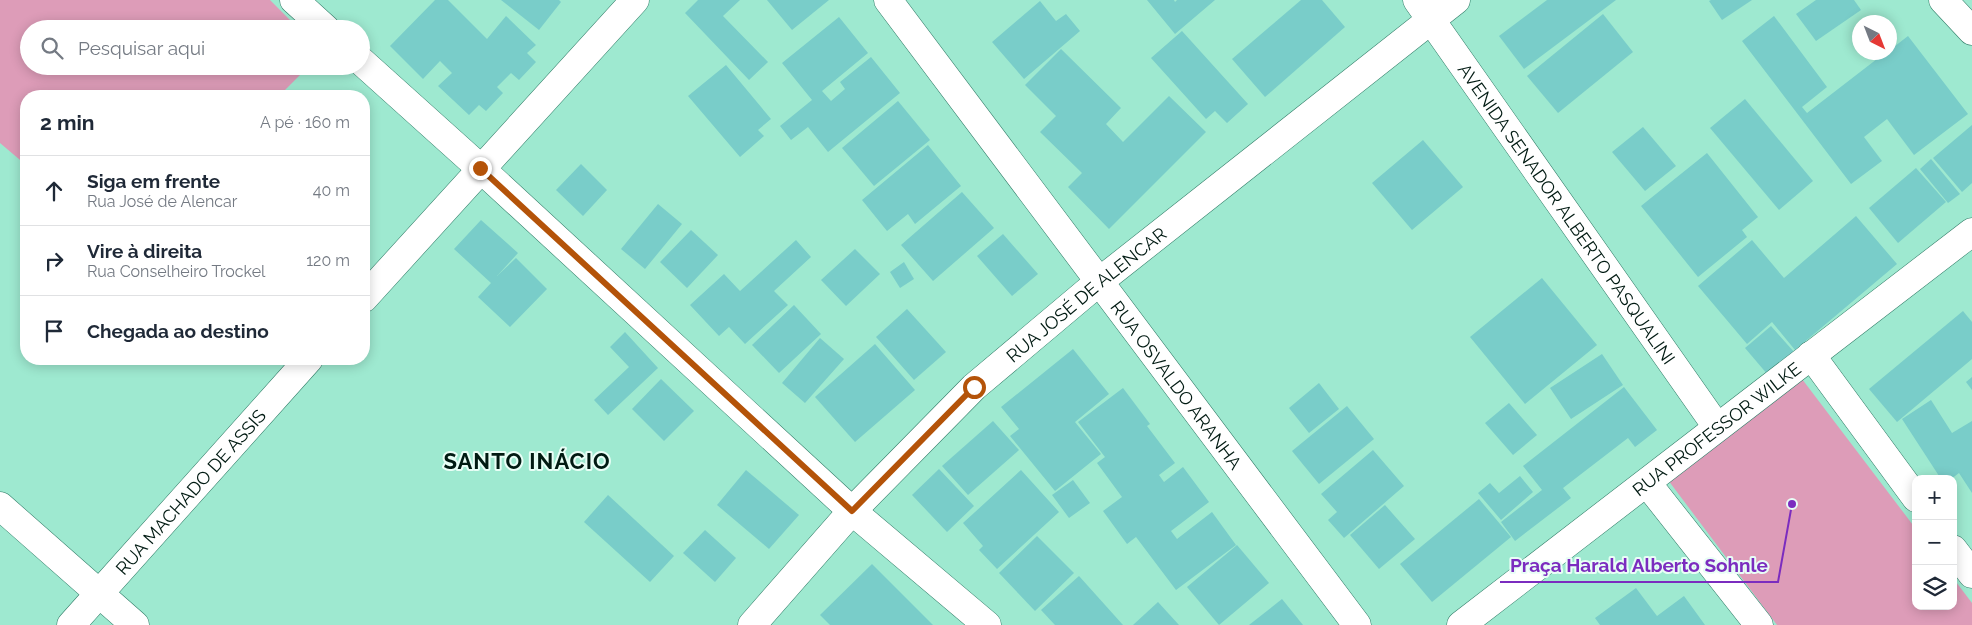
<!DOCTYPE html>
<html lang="pt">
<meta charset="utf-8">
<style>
:root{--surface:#fff;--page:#f2f2f3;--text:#1f2937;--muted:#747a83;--line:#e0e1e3}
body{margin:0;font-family:Raleway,sans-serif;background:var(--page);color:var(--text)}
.controls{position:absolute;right:15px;bottom:15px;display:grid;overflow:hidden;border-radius:10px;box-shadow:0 2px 12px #0003}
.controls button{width:45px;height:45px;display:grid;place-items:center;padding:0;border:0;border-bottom:1px solid var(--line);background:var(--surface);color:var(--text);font:25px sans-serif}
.compass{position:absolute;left:1852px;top:15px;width:45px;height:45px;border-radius:50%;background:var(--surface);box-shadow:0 2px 12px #0003;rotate:138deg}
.stop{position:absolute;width:15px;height:15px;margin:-11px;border:4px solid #b45309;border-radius:50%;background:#fff}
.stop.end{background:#b45309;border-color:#fff;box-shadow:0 1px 5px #0008}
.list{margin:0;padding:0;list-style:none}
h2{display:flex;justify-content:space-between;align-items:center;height:65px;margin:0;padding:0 20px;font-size:21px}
h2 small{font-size:16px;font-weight:400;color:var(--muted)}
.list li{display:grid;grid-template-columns:32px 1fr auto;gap:15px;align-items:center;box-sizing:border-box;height:70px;padding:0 20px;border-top:1px solid var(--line)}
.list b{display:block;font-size:19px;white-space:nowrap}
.list p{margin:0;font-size:16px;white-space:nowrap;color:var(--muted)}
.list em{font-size:16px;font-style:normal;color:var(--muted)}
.icon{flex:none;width:28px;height:28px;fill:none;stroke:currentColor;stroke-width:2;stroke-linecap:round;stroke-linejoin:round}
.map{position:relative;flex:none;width:1972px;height:625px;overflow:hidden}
.search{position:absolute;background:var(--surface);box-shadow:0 2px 12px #0003;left:20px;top:20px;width:350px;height:55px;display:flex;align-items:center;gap:12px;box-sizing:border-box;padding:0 18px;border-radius:28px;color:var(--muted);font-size:19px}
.panel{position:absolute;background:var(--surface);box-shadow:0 2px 12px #0003;left:20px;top:90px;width:350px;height:275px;border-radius:20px}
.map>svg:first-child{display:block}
.green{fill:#dd9cb8}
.building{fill:#79cdc9}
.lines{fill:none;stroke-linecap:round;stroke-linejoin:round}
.minor-casing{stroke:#2f7b66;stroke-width:29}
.tertiary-casing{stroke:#2f7b66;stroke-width:29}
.minor{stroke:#fff;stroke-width:28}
.tertiary{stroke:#fff;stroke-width:28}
.route{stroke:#b45309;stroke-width:6}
.labels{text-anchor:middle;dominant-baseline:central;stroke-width:4;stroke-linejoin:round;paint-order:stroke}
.street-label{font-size:18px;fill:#001a12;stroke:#e8fef6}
.district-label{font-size:22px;font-weight:bold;letter-spacing:1px;fill:#001a12;stroke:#e8fef6}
.leader{fill:none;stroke:#7b2cbf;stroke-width:2}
.callout-dot{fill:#7b2cbf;stroke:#e8fef6;stroke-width:2}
.callout-label{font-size:19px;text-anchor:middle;font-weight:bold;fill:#7b2cbf;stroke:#e8fef6;stroke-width:4;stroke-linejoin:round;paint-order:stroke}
</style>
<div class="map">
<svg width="1972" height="625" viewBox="0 0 1972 625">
<rect width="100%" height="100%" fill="#9ee9d0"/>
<g class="green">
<polygon points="0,0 270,0 299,29 29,29 29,66 309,66 279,96 26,96 26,165 0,143"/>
<polygon points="1802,379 1916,529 1916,606 1953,606 1953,578 1972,603 1972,625 1777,625 1668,480"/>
</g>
<g class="building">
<polygon points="435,0 448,0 487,39 506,16 536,45 527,53 536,62 519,80 511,73 497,87 503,93 486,111 479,105 469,115 438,86 452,73 440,61 423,79 390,46"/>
<polygon points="501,0 559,0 561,2 539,30"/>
<polygon points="698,0 740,0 723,16 768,62 749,80 685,13"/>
<polygon points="767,0 829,0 792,30"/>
<polygon points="1147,0 1174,0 1175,2 1177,0 1215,0 1175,34"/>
<polygon points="1301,0 1322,0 1345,27 1265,97 1232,59"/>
<polygon points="1547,0 1616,0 1524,69 1499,36"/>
<polygon points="1711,0 1752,0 1722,20 1709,1"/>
<polygon points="1816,0 1854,0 1861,10 1816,41 1796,14"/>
<polygon points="1040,1 1056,21 1066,14 1080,31 1024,79 992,42"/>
<polygon points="1603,14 1633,52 1558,113 1527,76"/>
<polygon points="1774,16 1827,87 1802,107 1807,113 1886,52 1890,52 1890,50 1908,36 1968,114 1914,155 1887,119 1864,137 1882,161 1851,184 1742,41"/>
<polygon points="839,17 868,53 822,91 831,101 845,89 840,82 871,57 900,93 828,152 808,127 791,140 780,126 812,100 782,63"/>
<polygon points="1182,31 1248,104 1227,123 1215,111 1206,119 1151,58"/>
<polygon points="1061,49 1121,108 1106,124 1123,142 1169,96 1206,132 1109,229 1068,187 1082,173 1040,132 1056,116 1025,85"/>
<polygon points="726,65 771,119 758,130 764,136 740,157 688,96"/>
<polygon points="1745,99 1813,181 1779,210 1710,128"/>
<polygon points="898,101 930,140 874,186 842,148"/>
<polygon points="1972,125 1972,183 1962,192 1933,158"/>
<polygon points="1643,127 1676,166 1645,191 1612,152"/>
<polygon points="1423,140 1463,187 1412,230 1372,183"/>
<polygon points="928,145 961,186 915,224 908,214 887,231 862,200"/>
<polygon points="1707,153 1758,217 1742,230 1747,237 1698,277 1641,206"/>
<polygon points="1931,159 1960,194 1948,203 1920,169"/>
<polygon points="581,164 607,190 583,216 556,190"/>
<polygon points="1916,168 1946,202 1898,243 1869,208"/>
<polygon points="962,192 994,228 933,281 901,245"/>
<polygon points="658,204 682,224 645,269 621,249"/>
<polygon points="1856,216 1897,264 1795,350 1772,322 1747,344 1698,286 1752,240 1784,278"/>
<polygon points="481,220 518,253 497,276 516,258 547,289 510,327 478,297 491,283 454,249"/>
<polygon points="691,230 718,255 687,288 660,262"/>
<polygon points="1003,234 1038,274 1012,296 977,256"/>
<polygon points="796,240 811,257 774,291 788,305 745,344 729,327 719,336 690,305 724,274 740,291"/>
<polygon points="855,249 880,274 846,306 821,280"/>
<polygon points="904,262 914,279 900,288 890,272"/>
<polygon points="1542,278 1597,345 1525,404 1470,337"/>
<polygon points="794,305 821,334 779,373 752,345"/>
<polygon points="907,309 946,352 914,380 876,337"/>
<polygon points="1963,311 1972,322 1972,359 1897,422 1869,389"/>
<polygon points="1771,326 1795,353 1768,375 1745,348"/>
<polygon points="625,332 658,368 608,415 594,400 629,367 610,347"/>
<polygon points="820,338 844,359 805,403 782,383"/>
<polygon points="875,344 915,390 855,442 815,397"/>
<polygon points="1073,349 1109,394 1075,422 1101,454 1055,491 1010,436 1019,429 1001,407"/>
<polygon points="1602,354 1623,385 1571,419 1550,388"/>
<polygon points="1972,377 1972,390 1966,382"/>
<polygon points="661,379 694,411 664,441 632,409"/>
<polygon points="1319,383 1339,409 1309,433 1289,408"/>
<polygon points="1624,387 1657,430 1635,447 1628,438 1563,488 1571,498 1515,541 1501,522 1542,490 1523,466"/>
<polygon points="1123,388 1150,424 1147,426 1175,463 1159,475 1164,482 1183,467 1209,502 1171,531 1177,539 1212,512 1236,545 1176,590 1136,537 1127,544 1103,511 1122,497 1097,463 1105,457 1078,422"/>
<polygon points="1931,400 1952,433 1972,421 1972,493 1959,473 1951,479 1941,479 1902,419"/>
<polygon points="1509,403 1537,435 1513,455 1485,423"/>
<polygon points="1347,406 1374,439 1319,484 1292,451"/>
<polygon points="993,421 1019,450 968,495 942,466"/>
<polygon points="1373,450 1404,486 1344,538 1328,520 1337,512 1321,494"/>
<polygon points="939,469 974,506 947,532 912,495"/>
<polygon points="746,470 799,515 769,549 717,505"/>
<polygon points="1021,470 1059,512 997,569 979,550 983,546 963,523"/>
<polygon points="1520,476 1533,492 1501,520 1478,493 1490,483 1499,493"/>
<polygon points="1073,480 1090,503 1069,518 1052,495"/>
<polygon points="608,495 674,556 650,582 584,522"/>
<polygon points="1479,499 1511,537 1432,602 1400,564"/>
<polygon points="1385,505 1415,539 1379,569 1350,535"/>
<polygon points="705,530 736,558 715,582 683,553"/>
<polygon points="1037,536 1074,573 1035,611 999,573"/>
<polygon points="1237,545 1269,583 1219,625 1187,587"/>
<polygon points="872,564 933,625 830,625 820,615"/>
<polygon points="1079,576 1123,625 1055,625 1041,610"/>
<polygon points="1636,588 1657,616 1684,596 1705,625 1600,625 1595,618"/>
<polygon points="1282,599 1303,625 1249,625"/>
<polygon points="1158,602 1179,625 1133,625"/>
</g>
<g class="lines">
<defs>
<g id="minor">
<polyline points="294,0 326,29"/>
<path id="s1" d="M888 0 1357 625"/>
<polyline points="1943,0 1972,31"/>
<polyline points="361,61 480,168 852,511 987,625"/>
<polyline points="364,298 635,0"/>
<polyline points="1811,355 1916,498"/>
<polyline points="1647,483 1759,625"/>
<polyline points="0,506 135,625"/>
<polyline points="1953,549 1972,574"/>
<path id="s2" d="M71 625 309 359"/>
<path id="s3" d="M752 625 852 511 974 387 1100 281 1456 0"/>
<path id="s4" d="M1461 625 1972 232"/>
</g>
<g id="tertiary">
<path id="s5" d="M1417 0 1717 427"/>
</g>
</defs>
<use href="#minor" class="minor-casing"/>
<use href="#tertiary" class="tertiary-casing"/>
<use href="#minor" class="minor"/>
<use href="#tertiary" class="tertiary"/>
</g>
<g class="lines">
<polyline class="route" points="480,168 852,511 974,387"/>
</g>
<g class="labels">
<g class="street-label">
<text stroke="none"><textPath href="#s5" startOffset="261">AVENIDA SENADOR ALBERTO PASQUALINI</textPath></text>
<text stroke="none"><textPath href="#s3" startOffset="471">RUA JOSÉ DE ALENCAR</textPath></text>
<text stroke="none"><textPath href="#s1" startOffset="481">RUA OSVALDO ARANHA</textPath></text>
<text stroke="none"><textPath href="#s4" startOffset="322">RUA PROFESSOR WILKE</textPath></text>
<text stroke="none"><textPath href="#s2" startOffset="179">RUA MACHADO DE ASSIS</textPath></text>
</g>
<g class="district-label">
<text x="527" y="461">SANTO INÁCIO</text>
</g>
</g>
<path class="leader" d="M1792 504L1778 582H1500"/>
<circle class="callout-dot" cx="1792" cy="504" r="5"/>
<g class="callout-label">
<text x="1639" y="572">Praça Harald Alberto Sohnle</text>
</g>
</svg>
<div class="controls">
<button>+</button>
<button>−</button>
<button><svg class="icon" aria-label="layers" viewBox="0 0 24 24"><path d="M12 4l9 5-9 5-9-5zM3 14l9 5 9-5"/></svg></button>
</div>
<svg class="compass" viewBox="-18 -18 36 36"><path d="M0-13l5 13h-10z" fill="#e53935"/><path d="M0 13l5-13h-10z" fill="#747a83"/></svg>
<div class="stop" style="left:974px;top:387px"></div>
<div class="stop end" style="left:480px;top:168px"></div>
<div class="search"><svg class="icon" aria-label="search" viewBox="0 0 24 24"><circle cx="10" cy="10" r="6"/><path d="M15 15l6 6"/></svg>Pesquisar aqui</div>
<section class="panel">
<h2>2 min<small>A pé · 160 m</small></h2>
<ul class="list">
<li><svg class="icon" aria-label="ahead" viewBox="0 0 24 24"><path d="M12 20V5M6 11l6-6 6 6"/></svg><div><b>Siga em frente</b><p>Rua José de Alencar</p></div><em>40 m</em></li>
<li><svg class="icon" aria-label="right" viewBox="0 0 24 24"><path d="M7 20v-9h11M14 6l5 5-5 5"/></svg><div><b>Vire à direita</b><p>Rua Conselheiro Trockel</p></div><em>120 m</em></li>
<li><svg class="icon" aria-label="arrive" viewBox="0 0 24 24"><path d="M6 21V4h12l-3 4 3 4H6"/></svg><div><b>Chegada ao destino</b></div></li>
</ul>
</section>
</div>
